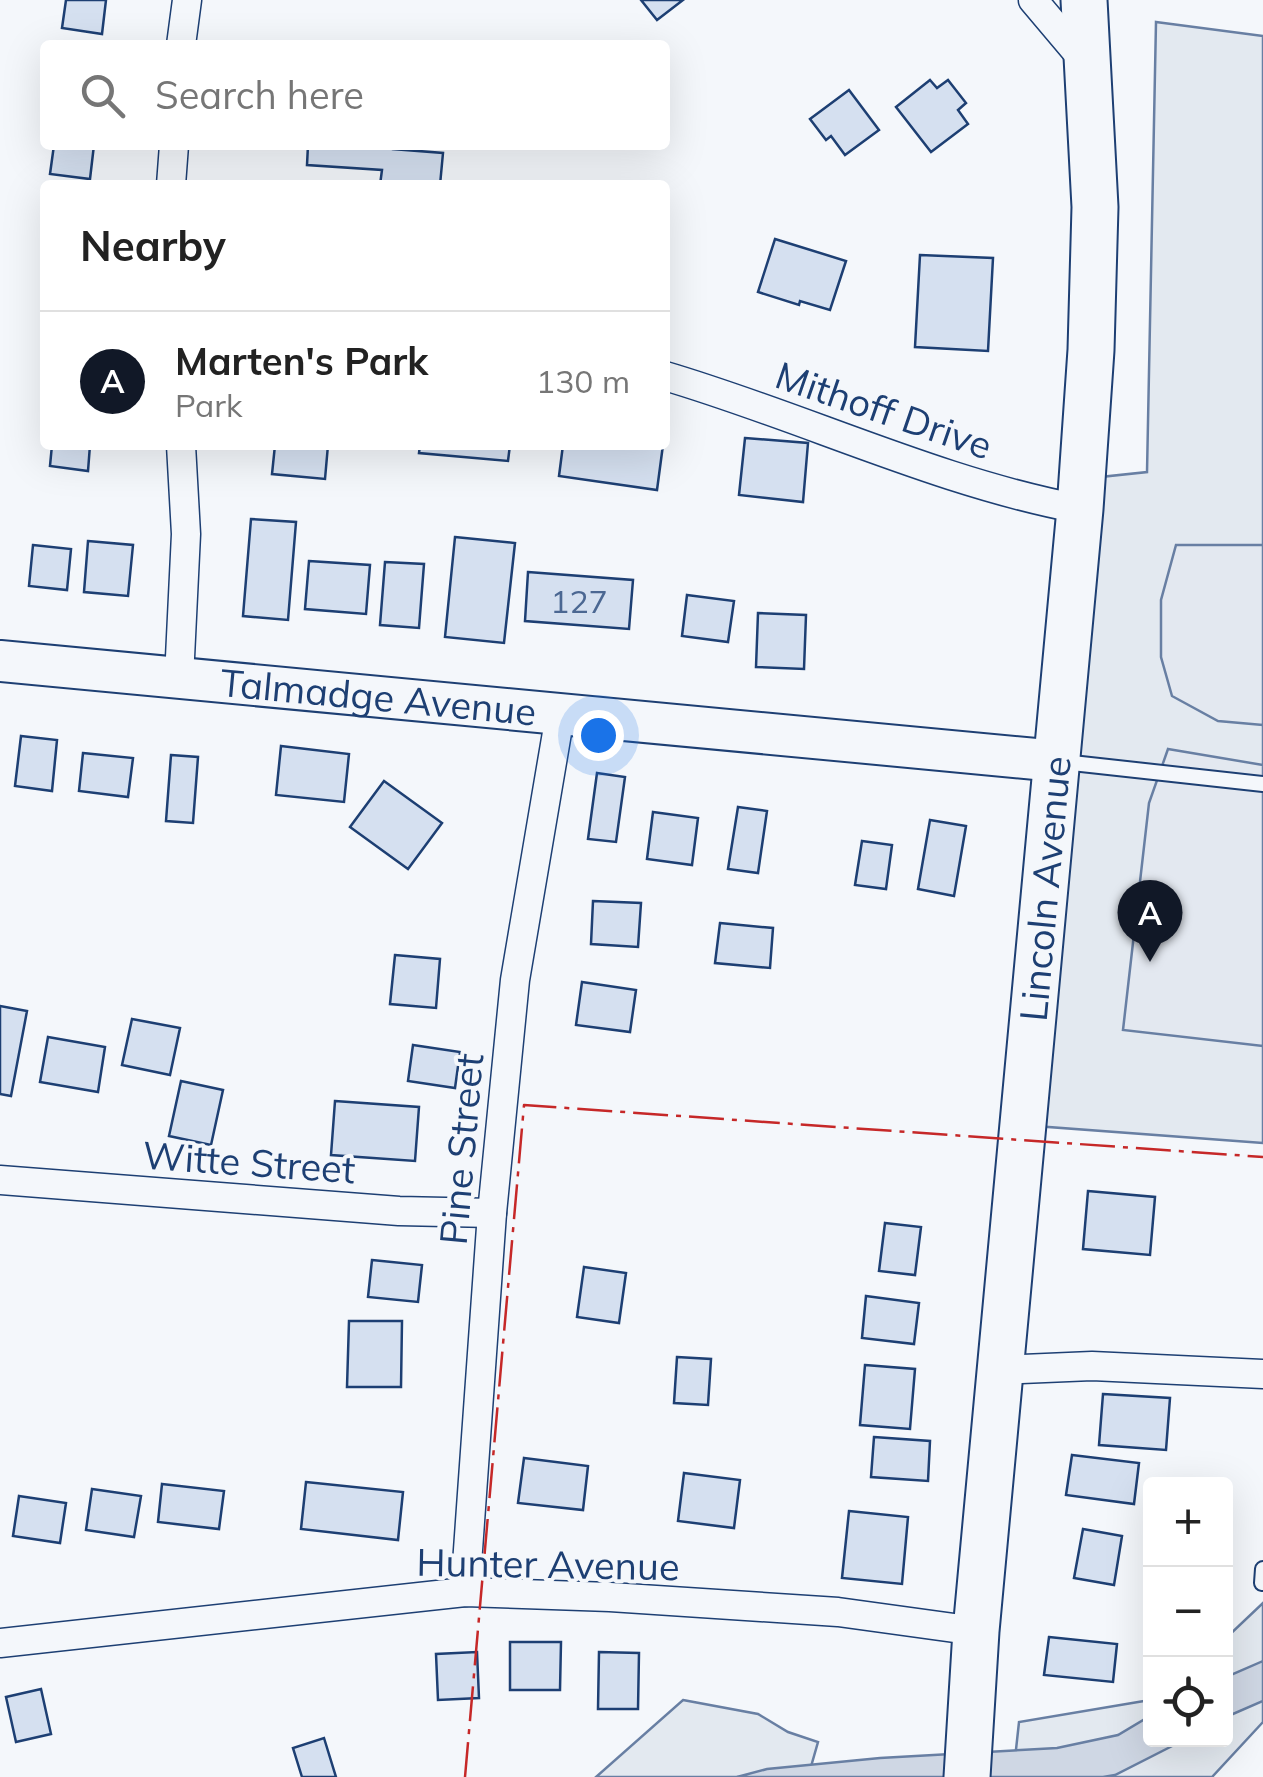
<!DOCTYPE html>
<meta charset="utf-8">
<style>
:root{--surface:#fff;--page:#f2f2f2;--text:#222;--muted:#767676;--line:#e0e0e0;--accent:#111827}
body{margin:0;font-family:Mulish,sans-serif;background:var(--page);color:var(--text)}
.controls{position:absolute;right:30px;bottom:30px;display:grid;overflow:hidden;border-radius:10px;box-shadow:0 10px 40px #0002}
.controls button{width:90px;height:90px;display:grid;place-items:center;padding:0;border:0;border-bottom:2px solid var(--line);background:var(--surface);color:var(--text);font:50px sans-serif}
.you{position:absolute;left:598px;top:735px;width:35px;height:35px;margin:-25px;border:8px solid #fff;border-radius:50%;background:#1a73e8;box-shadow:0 0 0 15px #1a73e833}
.badge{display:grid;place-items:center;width:65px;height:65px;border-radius:50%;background:var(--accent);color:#fff;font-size:32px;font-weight:700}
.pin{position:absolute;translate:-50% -82px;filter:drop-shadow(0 2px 5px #0008)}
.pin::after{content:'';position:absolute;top:52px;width:35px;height:30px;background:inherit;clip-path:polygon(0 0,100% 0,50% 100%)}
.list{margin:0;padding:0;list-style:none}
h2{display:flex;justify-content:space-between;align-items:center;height:130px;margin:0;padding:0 40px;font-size:42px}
h2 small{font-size:32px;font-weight:400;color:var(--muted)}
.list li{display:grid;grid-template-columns:65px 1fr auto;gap:30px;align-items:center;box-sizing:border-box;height:140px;padding:0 40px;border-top:2px solid var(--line)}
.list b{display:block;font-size:38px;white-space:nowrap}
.list p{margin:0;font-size:32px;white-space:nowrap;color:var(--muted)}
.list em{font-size:32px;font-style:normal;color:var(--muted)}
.icon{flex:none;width:55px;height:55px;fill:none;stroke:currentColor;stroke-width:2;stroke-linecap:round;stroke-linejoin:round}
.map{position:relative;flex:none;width:1263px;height:1777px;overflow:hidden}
.search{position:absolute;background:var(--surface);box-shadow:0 10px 40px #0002;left:40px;top:40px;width:630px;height:110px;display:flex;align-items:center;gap:25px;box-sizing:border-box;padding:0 35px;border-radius:10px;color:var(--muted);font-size:38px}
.panel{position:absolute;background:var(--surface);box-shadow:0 10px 40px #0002;left:40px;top:180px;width:630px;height:270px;border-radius:10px}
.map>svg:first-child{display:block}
.green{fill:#e3e9f0;stroke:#687fa3;stroke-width:2.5}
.parking{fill:#e3e8f0;stroke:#687fa3;stroke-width:2.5}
.water{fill:#cfd7e4;stroke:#687fa3;stroke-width:2.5}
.building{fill:#d5e0f0;stroke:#1d3f73;stroke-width:2.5}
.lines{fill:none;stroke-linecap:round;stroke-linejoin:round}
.lane-casing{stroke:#1d3f73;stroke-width:18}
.street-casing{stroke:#1d3f73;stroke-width:31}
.secondary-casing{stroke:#1d3f73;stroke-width:44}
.primary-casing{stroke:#1d3f73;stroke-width:49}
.lane{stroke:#f4f7fb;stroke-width:14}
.street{stroke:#f4f7fb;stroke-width:28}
.secondary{stroke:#f4f7fb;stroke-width:40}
.primary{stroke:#f4f7fb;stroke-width:45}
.power{stroke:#c62828;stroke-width:2.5;stroke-dasharray:35 8 5 8;stroke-linecap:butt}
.labels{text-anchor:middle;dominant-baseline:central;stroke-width:8;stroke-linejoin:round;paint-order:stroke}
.number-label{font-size:32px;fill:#4b6792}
.street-label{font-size:38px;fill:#1d3f73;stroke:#f4f7fb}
</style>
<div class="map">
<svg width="1263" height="1777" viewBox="0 0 1263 1777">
<rect width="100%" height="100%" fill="#f4f7fb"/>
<g class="green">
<polygon points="1156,22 1263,36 1263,1143 1022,1125 1082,479 1147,472"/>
<polygon points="1263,1603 1263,1722 1212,1777 1013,1777 1019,1722 1150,1700 1150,1740 1226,1740 1226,1638"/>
<polygon points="683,1700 758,1714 788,1732 818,1742 808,1777 596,1777"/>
</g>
<g class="parking">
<polygon points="1176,545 1263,545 1263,725 1218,721 1172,696 1161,657 1161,600"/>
<polygon points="1168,749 1263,765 1263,1046 1123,1030 1149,803"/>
</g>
<g class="water">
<polygon points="1263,1661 1263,1701 1226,1717 1226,1677"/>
<polygon points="1150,1716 1150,1740 1184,1740 1115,1775 1103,1777 737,1777 767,1769 880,1758 1057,1748 1118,1735"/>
</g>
<g class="building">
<polygon points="66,0 106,0 102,34 62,28"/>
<polygon points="641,0 683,0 657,20"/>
<polygon points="930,80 937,88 948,80 966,103 958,110 968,124 931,152 896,107"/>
<polygon points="849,90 879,130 845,155 831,136 826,140 810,119"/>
<polygon points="54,145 94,145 90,179 50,174"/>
<polygon points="308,145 393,145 393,149 443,153 440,185 380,185 382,170 307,165"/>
<polygon points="775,239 846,261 830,310 800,301 799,305 758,292"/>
<polygon points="920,255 993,258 988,351 915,347"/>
<polygon points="745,438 808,443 803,502 739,495"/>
<polygon points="52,445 90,445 88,471 50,466"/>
<polygon points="275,445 328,445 325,479 272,474"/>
<polygon points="420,445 510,445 508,461 419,453"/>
<polygon points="563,445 663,445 657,490 559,476"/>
<polygon points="251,519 296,522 288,620 243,616"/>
<polygon points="455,537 515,543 504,643 445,637"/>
<polygon points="88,541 133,545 128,596 84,592"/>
<polygon points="33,545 71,549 67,590 29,586"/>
<polygon points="309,561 370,565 366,614 305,609"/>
<polygon points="385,562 424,564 419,628 380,625"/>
<polygon points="528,572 633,580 629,629 525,621"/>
<polygon points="687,595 734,601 728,642 682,636"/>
<polygon points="758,613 806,615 804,669 756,667"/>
<polygon points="21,736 57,740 52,791 15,786"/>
<polygon points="281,746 349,754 344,802 276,795"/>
<polygon points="83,753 133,758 128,797 79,791"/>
<polygon points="171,755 198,757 193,823 166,821"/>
<polygon points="597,773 625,777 616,842 588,839"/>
<polygon points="384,781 442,823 408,869 350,827"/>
<polygon points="738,807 767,811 758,873 728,869"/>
<polygon points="653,812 698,818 692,865 647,859"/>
<polygon points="930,820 966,826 954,896 918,889"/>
<polygon points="862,841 892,845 886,889 855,885"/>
<polygon points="593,901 641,903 638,947 591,944"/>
<polygon points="720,923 773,928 770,968 715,963"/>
<polygon points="395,955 440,959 436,1008 390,1004"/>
<polygon points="582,982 636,990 630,1032 576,1025"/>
<polygon points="0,1006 27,1011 11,1096 0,1094"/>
<polygon points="132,1019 180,1028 170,1075 122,1065"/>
<polygon points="48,1037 105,1047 98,1092 40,1082"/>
<polygon points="413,1045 460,1052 455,1088 408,1081"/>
<polygon points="181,1081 223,1090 211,1145 169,1136"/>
<polygon points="335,1101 419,1107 415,1161 331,1155"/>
<polygon points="1088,1191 1155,1197 1150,1255 1083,1249"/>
<polygon points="885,1223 921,1227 915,1275 879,1271"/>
<polygon points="372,1260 422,1265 418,1302 368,1297"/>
<polygon points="584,1267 626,1273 619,1323 577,1317"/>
<polygon points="866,1296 919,1303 914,1344 862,1338"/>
<polygon points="349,1321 402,1321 401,1387 347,1387"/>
<polygon points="677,1357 711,1359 708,1405 674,1403"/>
<polygon points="865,1365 915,1369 910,1429 860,1425"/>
<polygon points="1103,1394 1170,1398 1166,1450 1099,1445"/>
<polygon points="874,1437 930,1441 928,1481 871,1477"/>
<polygon points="1072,1455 1139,1463 1134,1504 1066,1495"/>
<polygon points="524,1458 588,1466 583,1510 518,1503"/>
<polygon points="684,1473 740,1480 734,1528 678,1521"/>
<polygon points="306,1482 403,1492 398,1540 301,1529"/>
<polygon points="162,1484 224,1491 219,1529 158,1522"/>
<polygon points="92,1489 141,1496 134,1537 86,1530"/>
<polygon points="19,1496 66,1503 60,1543 13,1536"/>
<polygon points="849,1511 908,1517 902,1584 842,1578"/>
<polygon points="1083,1529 1122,1536 1114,1585 1074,1578"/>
<polygon points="1049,1637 1117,1644 1113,1682 1044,1675"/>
<polygon points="510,1642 561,1642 560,1690 510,1690"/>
<polygon points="477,1652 479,1698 438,1700 436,1654"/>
<polygon points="599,1652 639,1653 638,1709 598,1709"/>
<polygon points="41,1689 51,1734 16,1742 6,1697"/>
<polygon points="324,1738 336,1777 302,1777 293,1748"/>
</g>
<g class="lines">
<defs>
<g id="lane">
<polyline points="1063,762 1263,784"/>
<polyline points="1262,1583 1263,1569"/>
</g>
<g id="street">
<polyline points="1033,0 1087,64"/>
<polyline points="181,45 187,0"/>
<polyline points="171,185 174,145"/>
<path d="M665 376C804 417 937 482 1080 509"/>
<polyline points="179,678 186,534 181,445"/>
<polyline points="0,1180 399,1211 492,1213"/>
<polyline points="1000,1370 1092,1366 1263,1374"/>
<polyline points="465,1592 492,1213 515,980 560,715"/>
<polyline points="0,1643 465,1592 610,1597 838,1612 976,1631"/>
</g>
<g id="secondary">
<path id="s1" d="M0 661 1057 761"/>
</g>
<g id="primary">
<path id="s2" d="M967 1777 976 1631 1080 509 1091 350 1095 207 1084 0"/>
</g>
</defs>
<use href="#lane" class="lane-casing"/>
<use href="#street" class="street-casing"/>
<use href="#secondary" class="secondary-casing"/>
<use href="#primary" class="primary-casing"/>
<use href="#lane" class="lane"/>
<use href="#street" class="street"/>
<use href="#secondary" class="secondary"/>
<use href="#primary" class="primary"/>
<polyline class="power" points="465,1777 524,1105 1263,1157"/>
</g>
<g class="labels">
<g class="number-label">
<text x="579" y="601">127</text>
</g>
<g class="street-label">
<text transform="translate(884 410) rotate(19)">Mithoff Drive</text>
<text stroke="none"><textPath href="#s1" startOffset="380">Talmadge Avenue</textPath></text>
<text stroke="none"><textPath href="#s2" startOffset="892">Lincoln Avenue</textPath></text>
<text transform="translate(461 1149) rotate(-85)">Pine Street</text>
<text transform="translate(249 1162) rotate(4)">Witte Street</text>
<text transform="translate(548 1564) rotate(1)">Hunter Avenue</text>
</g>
</g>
</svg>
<div class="controls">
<button>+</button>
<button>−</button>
<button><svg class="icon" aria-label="locate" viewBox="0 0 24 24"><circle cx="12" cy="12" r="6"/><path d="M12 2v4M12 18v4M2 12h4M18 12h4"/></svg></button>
</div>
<div class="you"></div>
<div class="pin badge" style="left:1150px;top:962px">A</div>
<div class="search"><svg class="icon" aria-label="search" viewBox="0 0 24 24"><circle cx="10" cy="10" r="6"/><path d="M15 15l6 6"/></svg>Search here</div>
<section class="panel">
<h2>Nearby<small></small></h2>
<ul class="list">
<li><span class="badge">A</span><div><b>Marten's Park</b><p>Park</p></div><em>130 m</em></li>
</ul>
</section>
</div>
